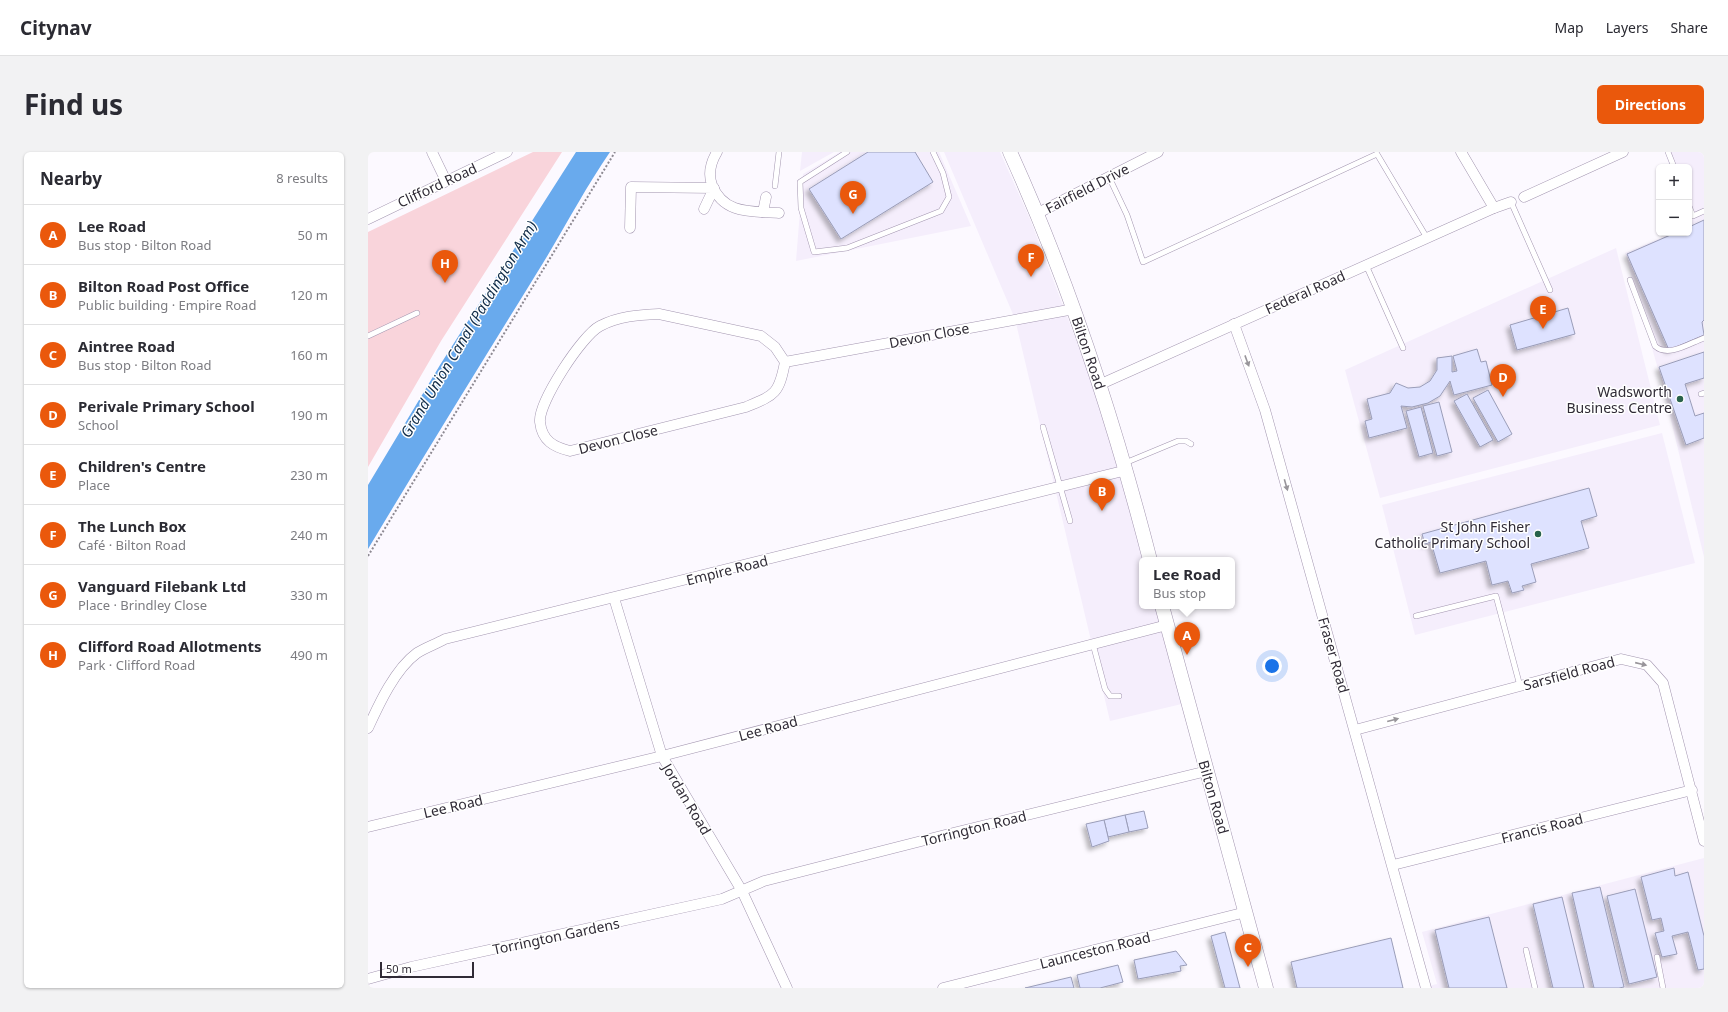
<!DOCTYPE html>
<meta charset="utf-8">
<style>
:root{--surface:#fff;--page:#f2f2f3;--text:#2b2b33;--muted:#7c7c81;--line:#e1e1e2;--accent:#ea580c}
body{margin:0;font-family:"Noto Sans",sans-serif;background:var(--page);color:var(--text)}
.controls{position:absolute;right:12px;top:12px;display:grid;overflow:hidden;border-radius:6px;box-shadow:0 1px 3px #0004}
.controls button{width:36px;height:36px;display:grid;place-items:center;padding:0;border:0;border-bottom:1px solid var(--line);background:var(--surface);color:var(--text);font:20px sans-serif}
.scale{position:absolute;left:12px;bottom:10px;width:94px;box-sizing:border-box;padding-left:4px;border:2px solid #302b36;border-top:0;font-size:11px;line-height:14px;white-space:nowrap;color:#302b36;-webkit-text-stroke:3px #fff;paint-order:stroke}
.you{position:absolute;left:904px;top:514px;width:14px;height:14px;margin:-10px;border:3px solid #fff;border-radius:50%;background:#1a73e8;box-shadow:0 0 0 6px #1a73e833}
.badge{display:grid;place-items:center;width:26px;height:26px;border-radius:50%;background:var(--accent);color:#fff;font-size:13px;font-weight:700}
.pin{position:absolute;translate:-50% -33px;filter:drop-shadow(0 1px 2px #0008)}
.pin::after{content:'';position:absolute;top:21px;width:14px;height:12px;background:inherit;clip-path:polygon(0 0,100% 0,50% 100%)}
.popup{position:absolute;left:771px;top:405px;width:96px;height:52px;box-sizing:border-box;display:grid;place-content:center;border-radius:6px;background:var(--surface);filter:drop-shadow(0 1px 3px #0005);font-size:13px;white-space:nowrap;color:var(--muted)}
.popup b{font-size:15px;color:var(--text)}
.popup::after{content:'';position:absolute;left:50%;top:100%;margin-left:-8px;border:8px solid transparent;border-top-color:var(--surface)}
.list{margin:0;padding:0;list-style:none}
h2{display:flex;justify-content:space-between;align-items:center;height:52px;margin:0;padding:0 16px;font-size:17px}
h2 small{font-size:13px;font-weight:400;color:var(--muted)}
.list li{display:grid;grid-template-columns:26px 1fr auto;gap:12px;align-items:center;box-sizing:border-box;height:60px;padding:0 16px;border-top:1px solid var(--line)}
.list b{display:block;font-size:15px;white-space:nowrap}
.list p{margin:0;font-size:13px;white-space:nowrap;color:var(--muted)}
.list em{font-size:13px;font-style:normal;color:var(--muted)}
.map{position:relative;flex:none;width:1336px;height:836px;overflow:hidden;border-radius:6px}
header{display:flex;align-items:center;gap:24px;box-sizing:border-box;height:56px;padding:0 20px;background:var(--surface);border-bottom:1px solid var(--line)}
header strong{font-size:19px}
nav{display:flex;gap:22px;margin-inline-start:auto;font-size:14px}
.intro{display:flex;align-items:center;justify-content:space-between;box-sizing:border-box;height:96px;padding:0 24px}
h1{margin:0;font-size:28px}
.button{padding:10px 18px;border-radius:6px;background:var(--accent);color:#fff;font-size:14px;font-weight:700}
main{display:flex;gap:24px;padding:0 24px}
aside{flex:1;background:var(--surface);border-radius:6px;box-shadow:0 1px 3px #0004}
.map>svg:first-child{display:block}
.built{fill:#f5eefc}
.green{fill:#f9d4db}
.water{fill:#69aaed}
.building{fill:#dee2ff;stroke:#9a9db8;filter:url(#shadow)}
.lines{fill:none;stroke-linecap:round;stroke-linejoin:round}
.lane-casing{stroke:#a396b0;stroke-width:6}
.street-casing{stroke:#a396b0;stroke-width:11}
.secondary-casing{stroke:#a396b0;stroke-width:15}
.path{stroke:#8d8992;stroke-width:2;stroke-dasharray:2 2;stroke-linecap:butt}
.lane{stroke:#fff;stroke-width:5}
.street{stroke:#fff;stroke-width:10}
.secondary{stroke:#fff;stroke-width:14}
.oneway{fill:#98959a}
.poi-dot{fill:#28624b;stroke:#fff;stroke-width:1.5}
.labels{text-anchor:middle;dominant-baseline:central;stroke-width:3;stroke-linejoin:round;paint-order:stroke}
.street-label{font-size:14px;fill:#302b36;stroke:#fff}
.poi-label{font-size:14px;fill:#302b36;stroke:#fff;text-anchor:end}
.water-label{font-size:15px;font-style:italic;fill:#132e49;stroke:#fff}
</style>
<header>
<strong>Citynav</strong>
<nav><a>Map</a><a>Layers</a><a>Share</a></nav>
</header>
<div class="intro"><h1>Find us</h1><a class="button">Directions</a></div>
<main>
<aside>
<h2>Nearby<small>8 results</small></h2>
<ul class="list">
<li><span class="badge">A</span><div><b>Lee Road</b><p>Bus stop · Bilton Road</p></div><em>50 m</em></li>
<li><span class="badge">B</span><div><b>Bilton Road Post Office</b><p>Public building · Empire Road</p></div><em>120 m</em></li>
<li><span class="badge">C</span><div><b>Aintree Road</b><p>Bus stop · Bilton Road</p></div><em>160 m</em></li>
<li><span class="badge">D</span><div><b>Perivale Primary School</b><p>School</p></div><em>190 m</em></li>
<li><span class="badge">E</span><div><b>Children's Centre</b><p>Place</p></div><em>230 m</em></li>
<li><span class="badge">F</span><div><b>The Lunch Box</b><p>Café · Bilton Road</p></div><em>240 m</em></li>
<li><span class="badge">G</span><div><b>Vanguard Filebank Ltd</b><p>Place · Brindley Close</p></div><em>330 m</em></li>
<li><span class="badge">H</span><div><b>Clifford Road Allotments</b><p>Park · Clifford Road</p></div><em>490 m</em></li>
</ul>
</aside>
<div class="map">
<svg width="1336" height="836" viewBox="0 0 1336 836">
<defs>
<filter id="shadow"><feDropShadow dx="-3.5" dy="3.5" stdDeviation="2" flood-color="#0004"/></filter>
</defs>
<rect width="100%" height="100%" fill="#fcf9ff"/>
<g class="built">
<polygon points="434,0 466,0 432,19"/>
<polygon points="472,0 571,0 603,74 428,109 435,22"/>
<polygon points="576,0 632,0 662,67 718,214 756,325 779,408 774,408 774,454 791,454 818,551 742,569 647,167"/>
<polygon points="1297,0 1336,0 1336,405 1294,231 1257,101 1305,81 1321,81 1321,15 1302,15"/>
<polygon points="1248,96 1292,273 1012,346 977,218"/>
<polygon points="1294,281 1327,411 1047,483 1014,353"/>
<polygon points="1336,706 1336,836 1052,836 1069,832 1054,780"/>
</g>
<polygon class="green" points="165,0 194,0 73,189 0,315 0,80"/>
<path class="water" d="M208 0H242C215 39 193 83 167 124 111 215 55 305 0 397V333L72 213Z"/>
<g class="building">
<polygon points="500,0 547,0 565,30 473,87 441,37"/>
<polygon points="1336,68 1336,168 1334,170 1336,183 1301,198 1259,102 1307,81 1321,81 1321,75"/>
<polygon points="1200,156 1207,182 1149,198 1142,173"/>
<polygon points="1109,197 1113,210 1118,209 1124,233 1086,243 1082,229 1072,244 1060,251 1044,255 1033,254 1039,276 1001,286 997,269 1004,267 999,247 1022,241 1028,231 1040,236 1052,235 1062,229 1069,218 1069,206 1084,204 1084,220 1089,219 1085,204"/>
<polygon points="1336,200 1336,226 1317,232 1327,264 1336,261 1336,286 1318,293 1291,215"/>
<polygon points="1120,238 1144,282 1130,290 1105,246"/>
<polygon points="1099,242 1125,288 1112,295 1086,249"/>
<polygon points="1071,250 1084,300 1069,304 1055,254"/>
<polygon points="1053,255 1065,301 1051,305 1038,259"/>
<polygon points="1221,336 1229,364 1213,369 1221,396 1163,412 1168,430 1154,434 1156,438 1144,441 1140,429 1124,433 1118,409 1072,421 1063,390 1057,392 1054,382"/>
<polygon points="776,659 780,676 761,680 757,663"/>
<polygon points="757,663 761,680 740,685 736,668"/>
<polygon points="736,668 741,689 724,695 718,672"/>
<polygon points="1306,716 1307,724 1320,720 1336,784 1336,817 1330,818 1320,780 1304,784 1309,802 1294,805 1287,781 1296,779 1293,766 1284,768 1273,725"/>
<polygon points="1232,735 1256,835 1251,836 1226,836 1204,741"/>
<polygon points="1267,737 1289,825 1261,832 1239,744"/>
<polygon points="1194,745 1216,836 1185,836 1165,752"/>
<polygon points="1121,765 1139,836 1081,836 1067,778"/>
<polygon points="857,780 872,836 857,836 843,784"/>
<polygon points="1023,786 1035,836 929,836 923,810"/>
<polygon points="808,799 819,813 812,814 813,819 770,827 766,808"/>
<polygon points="750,813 755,830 732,836 712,836 709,823"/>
<polygon points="703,825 706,836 657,836"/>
</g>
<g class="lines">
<defs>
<g id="lane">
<polyline points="479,0 432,30 433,56 446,100 479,96 573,59 581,45 575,21 565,0"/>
<polyline points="1300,0 1306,15"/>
<polyline points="741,25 759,63 775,110 1009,2 1059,86"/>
<polyline points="407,34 411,0"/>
<polyline points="1143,50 1182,138"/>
<polyline points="1321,54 1325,64 1336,59"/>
<polyline points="998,113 1035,196"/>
<path d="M1262 128 1287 194C1300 206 1322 191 1336 186"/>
<polyline points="0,184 49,161"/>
<polyline points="1333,242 1336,241"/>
<polyline points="675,275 702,369"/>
<polyline points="757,311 810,289 818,289 823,292"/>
<polyline points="1048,464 1128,444 1152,534"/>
<polyline points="725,492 737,537 742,544 751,544"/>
<polyline points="1158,798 1167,836"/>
<polyline points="1289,805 1295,836"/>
</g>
<g id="street">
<polyline points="64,0 78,29"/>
<path d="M349 0C343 10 340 22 344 33 356 63 384 59 411 61"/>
<polyline points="1093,0 1126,56"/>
<polyline points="1156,45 1255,0"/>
<polyline points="395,60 398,45"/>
<polyline points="670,61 790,0"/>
<polyline points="0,67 139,0"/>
<polyline points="262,76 263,35 346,36 336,57"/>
<path d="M291 162 393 184 407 195 417 210C411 242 407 243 378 255L202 299C186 295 174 289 172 270 170 251 214 183 232 174 251 164 270 163 291 162Z"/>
<polyline points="866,172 897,258 1058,836"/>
<polyline points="417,210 706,157"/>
<polyline points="733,232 1126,56 1143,50"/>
<polyline points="246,446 294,604 374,739 419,836"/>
<path d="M0 576C11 552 27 517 49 501 57 496 68 492 77 487L759 318"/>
<polyline points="987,578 1253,507 1279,513 1295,531 1336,689"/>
<polyline points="0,675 294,604 799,473"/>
<polyline points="1025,713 1324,638"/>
<polyline points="0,827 43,815 354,747 396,729 577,683 839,619"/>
<polyline points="575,836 878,760"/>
</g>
<g id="secondary">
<path d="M642 0C702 132 746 268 782 408"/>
<polyline points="794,454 898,836"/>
</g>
</defs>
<use href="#lane" class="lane-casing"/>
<use href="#street" class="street-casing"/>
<use href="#secondary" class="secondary-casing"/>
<polyline class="path" points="0,404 247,0"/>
<use href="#lane" class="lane"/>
<use href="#street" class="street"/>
<use href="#secondary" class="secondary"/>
</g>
<defs><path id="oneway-solid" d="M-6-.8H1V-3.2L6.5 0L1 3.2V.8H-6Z"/></defs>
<g class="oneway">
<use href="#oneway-solid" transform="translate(879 209) rotate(70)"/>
<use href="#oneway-solid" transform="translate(918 333) rotate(74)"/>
<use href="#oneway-solid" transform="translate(1273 512) rotate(13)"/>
<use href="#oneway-solid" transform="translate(1025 568) rotate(-15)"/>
</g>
<g class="poi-dot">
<circle cx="1312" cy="247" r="4"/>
<circle cx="1170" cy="382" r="4"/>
</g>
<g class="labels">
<g class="street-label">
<text transform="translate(69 33) rotate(-25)">Clifford Road</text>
<text transform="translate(719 36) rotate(-27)">Fairfield Drive</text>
<text transform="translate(937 140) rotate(-24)">Federal Road</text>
<text transform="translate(561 183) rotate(-11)">Devon Close</text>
<text transform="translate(721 201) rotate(71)">Bilton Road</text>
<text transform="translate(250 287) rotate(-14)">Devon Close</text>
<text transform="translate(359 418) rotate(-14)">Empire Road</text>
<text transform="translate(966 503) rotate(74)">Fraser Road</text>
<text transform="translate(1201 521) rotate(-15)">Sarsfield Road</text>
<text transform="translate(400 576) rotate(-15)">Lee Road</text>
<text transform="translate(846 645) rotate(74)">Bilton Road</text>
<text transform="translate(319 647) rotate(59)">Jordan Road</text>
<text transform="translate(85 654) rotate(-13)">Lee Road</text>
<text transform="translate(606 676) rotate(-14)">Torrington Road</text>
<text transform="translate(1174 676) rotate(-14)">Francis Road</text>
<text transform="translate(188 784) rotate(-12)">Torrington Gardens</text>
<text transform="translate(727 798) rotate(-14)">Launceston Road</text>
</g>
<g class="poi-label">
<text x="1304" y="239">Wadsworth<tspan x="1304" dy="16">Business Centre</tspan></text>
<text x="1162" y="374">St John Fisher<tspan x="1162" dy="16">Catholic Primary School</tspan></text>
</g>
<g class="water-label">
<text transform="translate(100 177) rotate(-59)">Grand Union Canal (Paddington Arm)</text>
</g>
</g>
</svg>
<div class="controls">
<button>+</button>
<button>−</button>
</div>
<div class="scale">50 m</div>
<div class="you"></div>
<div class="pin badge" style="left:819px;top:503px">A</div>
<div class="popup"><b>Lee Road</b>Bus stop</div>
<div class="pin badge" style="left:734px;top:359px">B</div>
<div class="pin badge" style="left:880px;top:815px">C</div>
<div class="pin badge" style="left:1135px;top:245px">D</div>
<div class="pin badge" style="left:1175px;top:177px">E</div>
<div class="pin badge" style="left:663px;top:125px">F</div>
<div class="pin badge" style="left:485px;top:62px">G</div>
<div class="pin badge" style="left:77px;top:131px">H</div>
</div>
</main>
